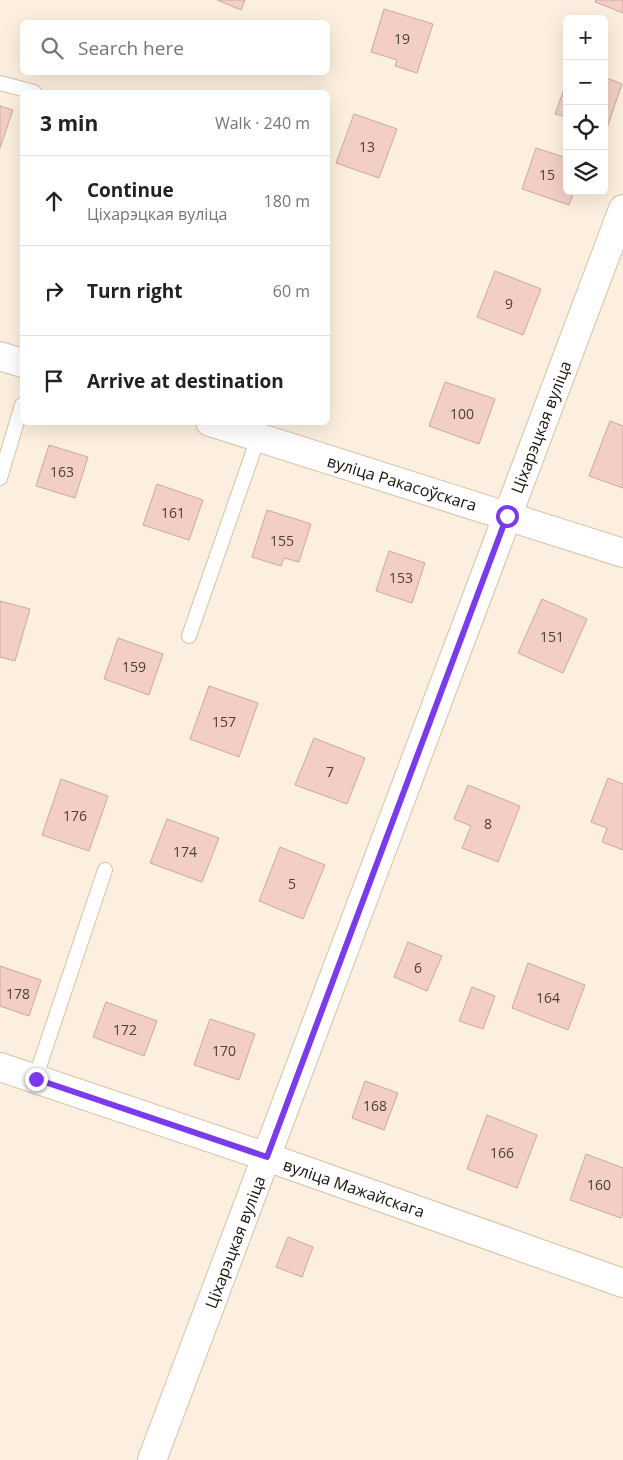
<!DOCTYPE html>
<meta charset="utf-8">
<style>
:root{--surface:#fff;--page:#f2f2f2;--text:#222;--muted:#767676;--line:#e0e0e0}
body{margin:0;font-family:"Open Sans",sans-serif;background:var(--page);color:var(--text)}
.controls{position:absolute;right:15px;top:15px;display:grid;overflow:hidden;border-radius:8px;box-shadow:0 5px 20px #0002}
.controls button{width:45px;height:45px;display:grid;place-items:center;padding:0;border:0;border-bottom:1px solid var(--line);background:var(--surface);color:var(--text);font:25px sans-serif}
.stop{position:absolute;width:15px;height:15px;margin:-11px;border:4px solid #7c3aed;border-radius:50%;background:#fff}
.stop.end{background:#7c3aed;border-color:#fff;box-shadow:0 1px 5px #0008}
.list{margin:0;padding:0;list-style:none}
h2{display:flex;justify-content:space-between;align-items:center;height:65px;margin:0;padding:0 20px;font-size:21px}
h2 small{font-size:16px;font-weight:400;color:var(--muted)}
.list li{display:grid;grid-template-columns:32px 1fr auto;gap:15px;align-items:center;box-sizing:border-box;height:90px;padding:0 20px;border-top:1px solid var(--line)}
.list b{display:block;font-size:19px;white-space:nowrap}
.list p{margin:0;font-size:16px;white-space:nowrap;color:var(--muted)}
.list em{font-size:16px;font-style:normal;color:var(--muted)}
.icon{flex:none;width:28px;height:28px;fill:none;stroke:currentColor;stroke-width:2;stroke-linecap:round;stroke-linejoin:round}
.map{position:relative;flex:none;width:623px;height:1460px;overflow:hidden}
.search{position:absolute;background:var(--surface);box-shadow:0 5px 20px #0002;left:20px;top:20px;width:310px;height:55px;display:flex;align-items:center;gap:12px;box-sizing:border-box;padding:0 18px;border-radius:8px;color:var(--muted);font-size:19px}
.panel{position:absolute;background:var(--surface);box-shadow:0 5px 20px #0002;left:20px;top:90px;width:310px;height:335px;border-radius:8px}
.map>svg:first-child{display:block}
.building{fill:#f2cec5;stroke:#cba8a0}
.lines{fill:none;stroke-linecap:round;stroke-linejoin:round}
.service-casing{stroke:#d6c1a7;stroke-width:16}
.minor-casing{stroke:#d6c1a7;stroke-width:30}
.service{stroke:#fff;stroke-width:14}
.minor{stroke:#fff;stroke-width:28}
.route{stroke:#7c3aed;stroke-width:6}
.labels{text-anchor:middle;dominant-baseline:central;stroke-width:5;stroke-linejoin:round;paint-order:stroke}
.number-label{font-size:14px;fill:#4e4037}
.street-label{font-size:16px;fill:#181108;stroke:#fefefe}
</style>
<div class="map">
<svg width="623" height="1460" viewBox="0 0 623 1460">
<rect width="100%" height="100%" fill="#fcefdf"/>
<g class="building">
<polygon points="217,0 245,0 241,10"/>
<polygon points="596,0 623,0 623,13 595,2"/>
<polygon points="384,9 433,24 417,73 395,66 397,60 371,52"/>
<polygon points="604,77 622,84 606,131 604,131"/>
<polygon points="567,81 567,117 555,114"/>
<polygon points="0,106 13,110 0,148"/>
<polygon points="354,114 397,129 379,178 336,163"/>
<polygon points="536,148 567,158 567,191 574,191 569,205 522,189"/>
<polygon points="495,271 541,289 523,335 477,317"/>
<polygon points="445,382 495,399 479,444 429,426"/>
<polygon points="610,421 623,426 623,488 589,476"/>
<polygon points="49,445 88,457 75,498 36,486"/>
<polygon points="157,484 203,500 189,540 143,525"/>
<polygon points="267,510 311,524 299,562 284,558 281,566 252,557"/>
<polygon points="389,551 425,563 412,603 376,591"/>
<polygon points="542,599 587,619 563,673 518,653"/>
<polygon points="0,601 30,609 15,661 0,657"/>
<polygon points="118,638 163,654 149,695 104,679"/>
<polygon points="209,686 258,703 239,757 190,739"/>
<polygon points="314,738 365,758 347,804 295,785"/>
<polygon points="608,778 623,784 623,850 602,842 607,828 591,822"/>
<polygon points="61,779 108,796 89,851 42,835"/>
<polygon points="468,785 520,806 498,862 462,848 471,826 454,819"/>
<polygon points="167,819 219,838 202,882 150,863"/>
<polygon points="280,847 325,865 303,919 259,901"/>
<polygon points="408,942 442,956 427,991 394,977"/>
<polygon points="528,963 585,985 568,1030 512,1008"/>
<polygon points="0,966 41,980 29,1016 0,1006"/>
<polygon points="472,987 495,996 483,1029 459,1021"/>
<polygon points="106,1002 157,1021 144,1056 93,1037"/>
<polygon points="210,1019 255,1034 239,1080 194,1065"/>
<polygon points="365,1081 398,1093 384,1130 352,1118"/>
<polygon points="487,1115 537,1135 517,1188 467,1169"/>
<polygon points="586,1154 623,1168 623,1213 621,1218 570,1200"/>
<polygon points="288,1237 313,1247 302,1277 276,1267"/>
</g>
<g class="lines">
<defs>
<g id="service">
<polyline points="0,83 34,92"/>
<polyline points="0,478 22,405"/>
<polyline points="189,636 258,438"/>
<polyline points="35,1079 105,870"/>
</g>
<g id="minor">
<polyline points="0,356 22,363"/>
<polyline points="210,422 623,553"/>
<polyline points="0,1067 267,1157 623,1283"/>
<polyline points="152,1460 623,209"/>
</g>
</defs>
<use href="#service" class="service-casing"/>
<use href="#minor" class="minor-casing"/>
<use href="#service" class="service"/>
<use href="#minor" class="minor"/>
</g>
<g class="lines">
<polyline class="route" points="36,1079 267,1157 507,516"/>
</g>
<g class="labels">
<g class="number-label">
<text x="402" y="38">19</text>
<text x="367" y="146">13</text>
<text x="547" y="174">15</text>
<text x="509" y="303">9</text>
<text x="462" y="413">100</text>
<text x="62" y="471">163</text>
<text x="173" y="512">161</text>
<text x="282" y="540">155</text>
<text x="401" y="577">153</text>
<text x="552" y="636">151</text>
<text x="134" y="666">159</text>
<text x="224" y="721">157</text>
<text x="330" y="771">7</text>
<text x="75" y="815">176</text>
<text x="488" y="823">8</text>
<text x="185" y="851">174</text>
<text x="292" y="883">5</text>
<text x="418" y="967">6</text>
<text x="18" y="993">178</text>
<text x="548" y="997">164</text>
<text x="125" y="1029">172</text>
<text x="224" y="1050">170</text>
<text x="375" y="1105">168</text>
<text x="502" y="1152">166</text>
<text x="599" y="1184">160</text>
</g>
<g class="street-label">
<text transform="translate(541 427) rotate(-69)">Ціхарэцкая вуліца</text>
<text transform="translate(402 483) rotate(17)">вуліца Ракасоўскага</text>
<text transform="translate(354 1188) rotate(19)">вуліца Мажайскага</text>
<text transform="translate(235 1242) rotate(-69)">Ціхарэцкая вуліца</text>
</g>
</g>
</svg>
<div class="controls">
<button>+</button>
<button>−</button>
<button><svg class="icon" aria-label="locate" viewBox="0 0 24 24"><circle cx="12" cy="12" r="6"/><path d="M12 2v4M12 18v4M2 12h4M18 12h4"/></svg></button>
<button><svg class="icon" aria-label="layers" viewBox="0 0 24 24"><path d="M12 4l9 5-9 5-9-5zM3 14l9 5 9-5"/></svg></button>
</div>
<div class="stop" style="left:507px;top:516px"></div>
<div class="stop end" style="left:36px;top:1079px"></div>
<div class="search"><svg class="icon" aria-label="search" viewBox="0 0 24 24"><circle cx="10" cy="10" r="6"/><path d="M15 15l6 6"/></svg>Search here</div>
<section class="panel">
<h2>3 min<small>Walk · 240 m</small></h2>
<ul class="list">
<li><svg class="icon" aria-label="ahead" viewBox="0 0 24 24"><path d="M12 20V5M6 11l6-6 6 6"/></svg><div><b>Continue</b><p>Ціхарэцкая вуліца</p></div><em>180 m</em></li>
<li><svg class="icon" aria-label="right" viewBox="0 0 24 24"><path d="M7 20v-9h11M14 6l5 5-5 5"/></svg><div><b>Turn right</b></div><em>60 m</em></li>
<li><svg class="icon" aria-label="arrive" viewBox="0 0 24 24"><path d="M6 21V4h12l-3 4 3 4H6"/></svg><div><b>Arrive at destination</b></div></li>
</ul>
</section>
</div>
